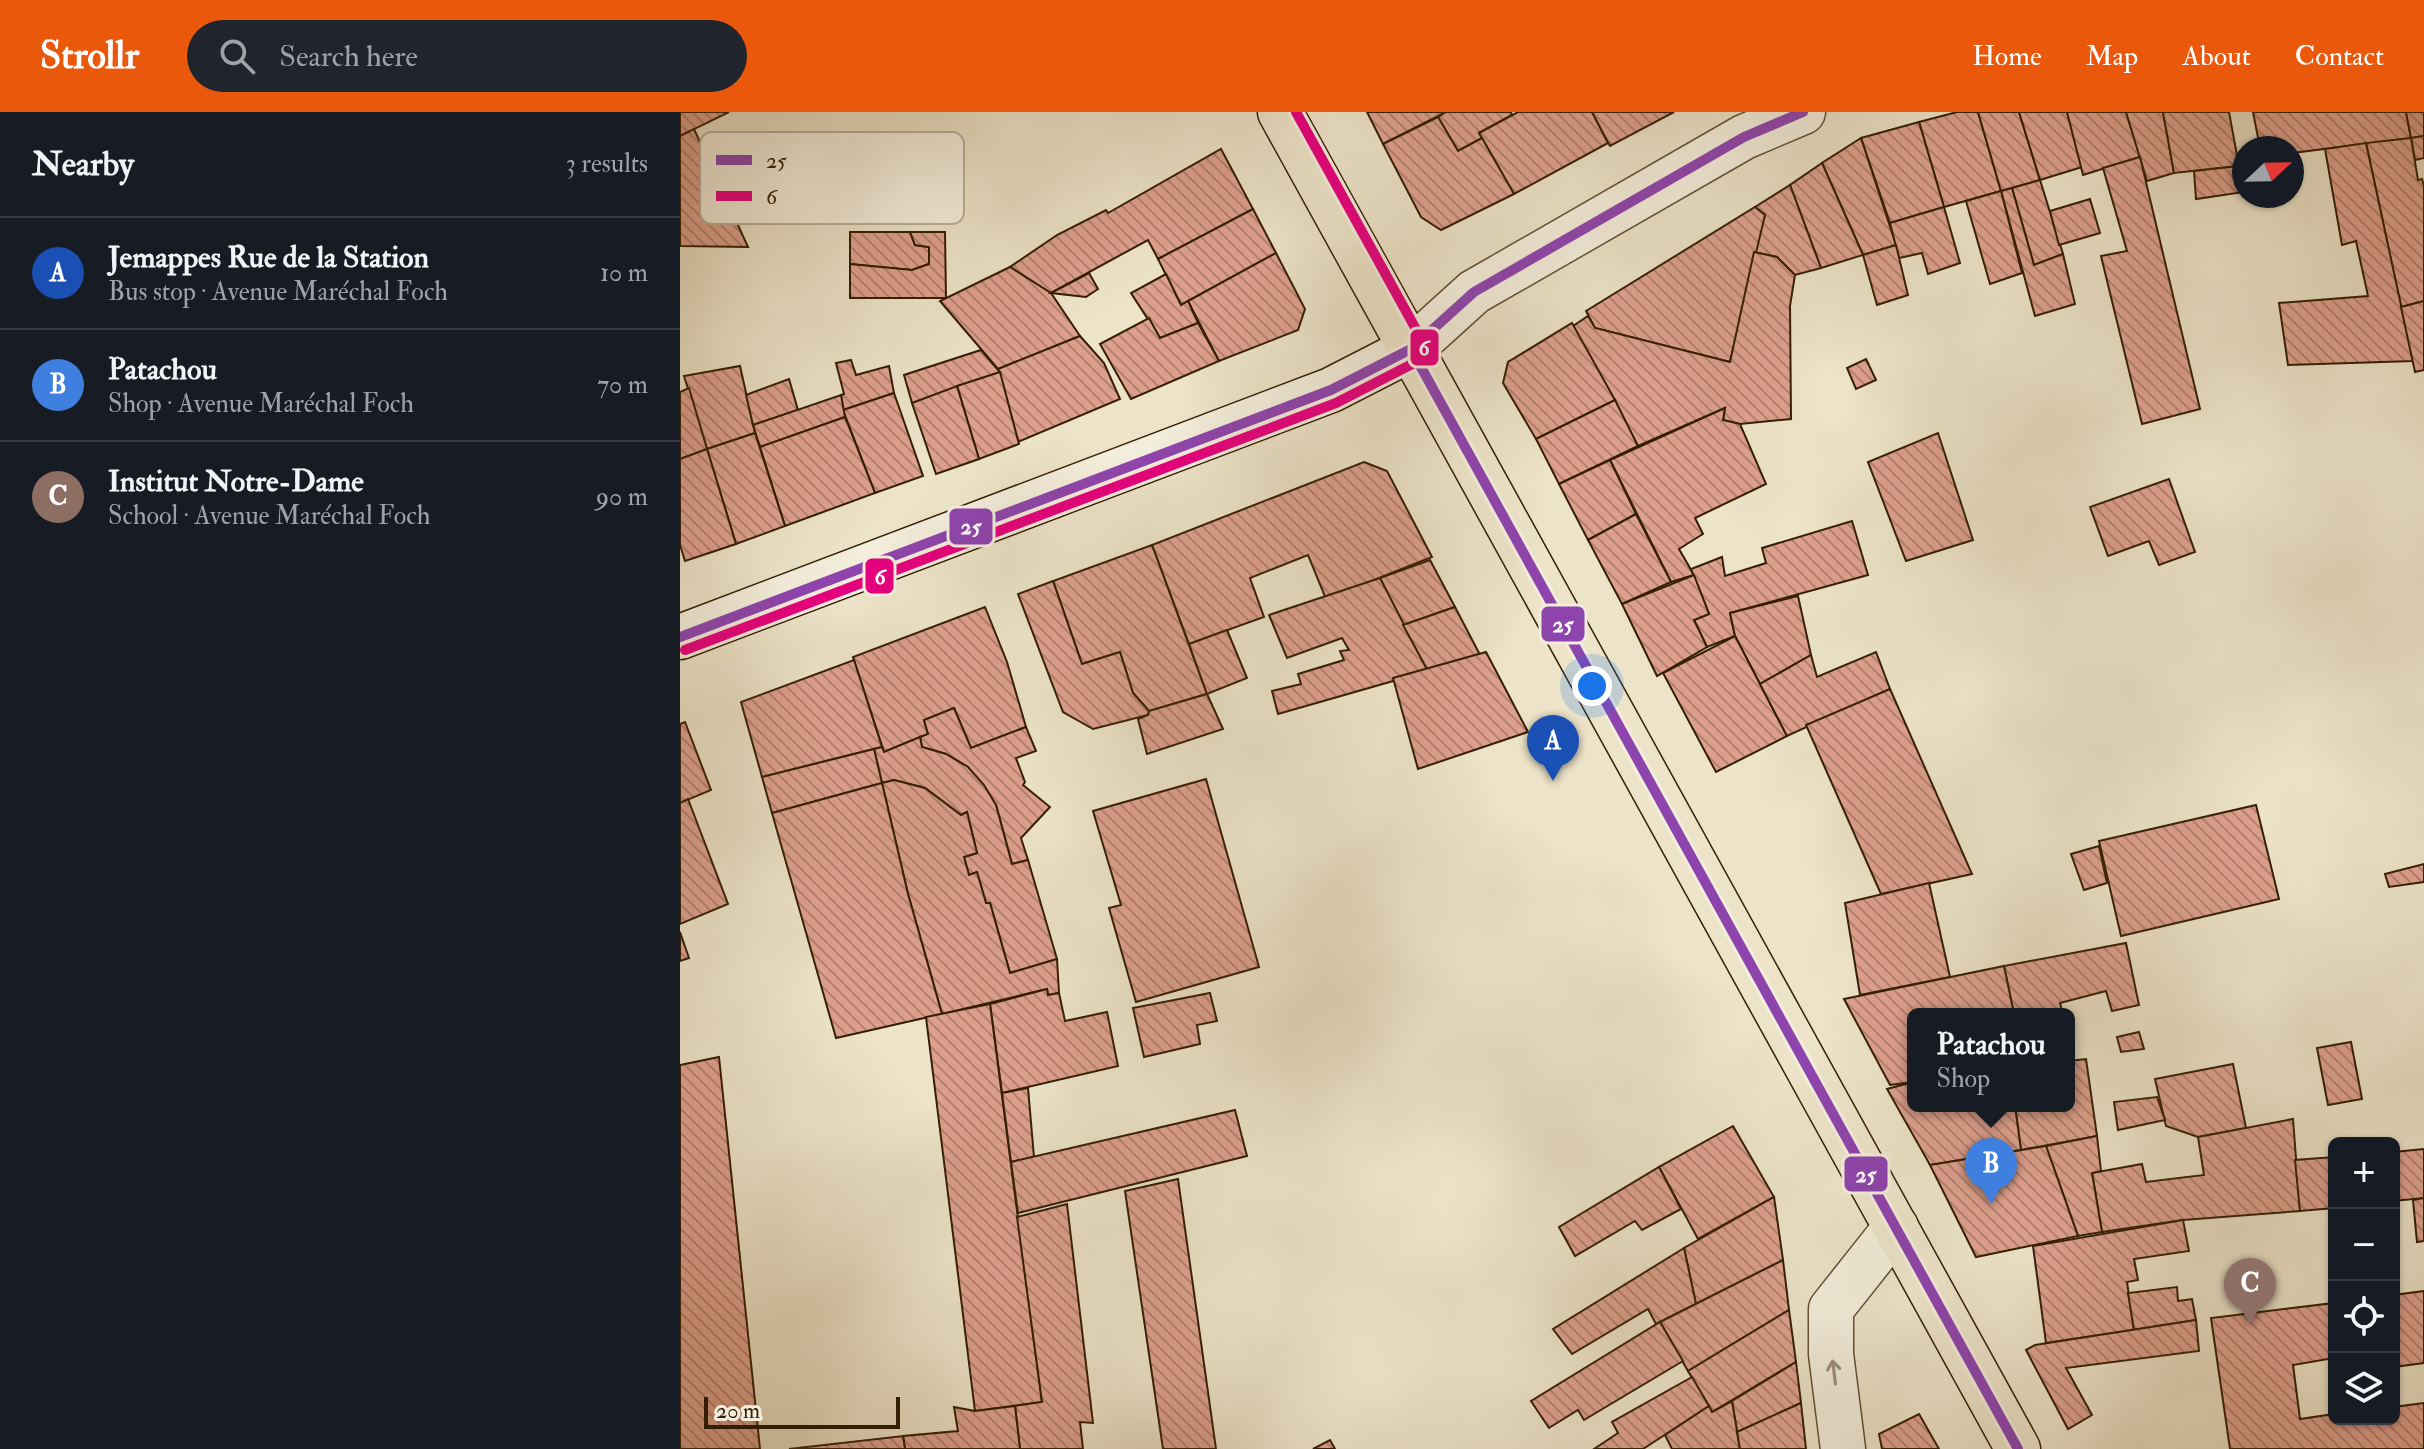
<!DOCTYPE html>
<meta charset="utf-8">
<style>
:root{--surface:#171b24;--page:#20242c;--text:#f1f3f6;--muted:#9ea1a6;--line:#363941;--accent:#ea580c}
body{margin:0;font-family:"IM FELL Double Pica",serif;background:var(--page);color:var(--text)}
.controls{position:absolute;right:24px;bottom:24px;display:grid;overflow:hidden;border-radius:12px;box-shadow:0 2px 6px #0004}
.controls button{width:72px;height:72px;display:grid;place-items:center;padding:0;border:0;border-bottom:2px solid var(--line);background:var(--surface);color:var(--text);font:40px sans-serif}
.compass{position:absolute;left:1552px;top:24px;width:72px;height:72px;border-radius:50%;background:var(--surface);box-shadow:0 2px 6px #0004;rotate:68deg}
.scale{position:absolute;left:24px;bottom:20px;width:196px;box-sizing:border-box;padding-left:8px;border:4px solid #341e05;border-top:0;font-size:22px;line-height:28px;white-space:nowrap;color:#341e05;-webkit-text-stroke:6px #f3eddb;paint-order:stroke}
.you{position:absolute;left:912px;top:574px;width:28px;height:28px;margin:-20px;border:6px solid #fff;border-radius:50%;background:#1a73e8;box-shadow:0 0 0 12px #1a73e833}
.badge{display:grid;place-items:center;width:52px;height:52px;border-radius:50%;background:var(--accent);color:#fff;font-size:26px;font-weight:700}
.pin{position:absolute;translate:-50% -66px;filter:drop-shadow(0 2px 4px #0008)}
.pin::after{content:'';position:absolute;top:42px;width:28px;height:24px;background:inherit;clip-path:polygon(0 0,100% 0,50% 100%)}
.popup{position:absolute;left:1227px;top:896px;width:168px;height:104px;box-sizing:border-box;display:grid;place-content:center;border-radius:12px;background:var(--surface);filter:drop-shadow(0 2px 6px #0005);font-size:26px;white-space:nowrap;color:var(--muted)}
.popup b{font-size:30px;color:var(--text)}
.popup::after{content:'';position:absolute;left:50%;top:100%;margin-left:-16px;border:16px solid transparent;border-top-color:var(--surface)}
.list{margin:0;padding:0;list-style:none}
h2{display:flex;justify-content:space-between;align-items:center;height:104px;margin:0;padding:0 32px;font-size:34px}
h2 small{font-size:26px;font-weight:400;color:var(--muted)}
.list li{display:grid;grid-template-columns:52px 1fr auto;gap:24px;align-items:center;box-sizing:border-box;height:112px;padding:0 32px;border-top:2px solid var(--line)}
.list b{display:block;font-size:30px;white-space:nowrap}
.list p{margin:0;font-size:26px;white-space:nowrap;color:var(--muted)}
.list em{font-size:26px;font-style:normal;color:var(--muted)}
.icon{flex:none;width:44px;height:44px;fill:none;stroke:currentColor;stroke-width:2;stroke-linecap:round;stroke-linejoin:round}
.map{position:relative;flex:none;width:1744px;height:1337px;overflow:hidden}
header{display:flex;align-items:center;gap:48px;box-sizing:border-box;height:112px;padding:0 40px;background:var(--accent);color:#fff}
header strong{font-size:38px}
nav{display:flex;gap:44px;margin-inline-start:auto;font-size:28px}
.search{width:560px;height:72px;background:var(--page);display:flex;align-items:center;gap:20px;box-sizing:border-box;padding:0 28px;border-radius:44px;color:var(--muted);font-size:30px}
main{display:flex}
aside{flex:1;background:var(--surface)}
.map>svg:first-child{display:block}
.building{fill:url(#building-back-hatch);stroke:#341e05;stroke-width:2}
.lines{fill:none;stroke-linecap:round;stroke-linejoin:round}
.street-casing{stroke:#624f36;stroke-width:47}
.secondary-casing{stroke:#341e05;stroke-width:47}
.primary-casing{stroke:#341e05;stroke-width:47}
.street{stroke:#f3eddb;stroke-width:44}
.secondary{stroke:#f3eddb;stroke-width:44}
.primary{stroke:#ece3c8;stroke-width:44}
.bus-1-casing{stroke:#f3eddb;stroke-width:16}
.bus-2-casing{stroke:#f3eddb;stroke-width:16}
.bus-1{stroke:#8e44ad;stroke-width:10}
.bus-2{stroke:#e5007d;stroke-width:10}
.oneway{stroke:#9d907b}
.key{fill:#f3eddb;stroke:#baaf9b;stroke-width:2}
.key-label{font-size:22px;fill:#341e05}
.line-badge{stroke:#f3eddb;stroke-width:3}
.badge-label{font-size:22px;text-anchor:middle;font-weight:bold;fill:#fff}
</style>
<header>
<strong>Strollr</strong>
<div class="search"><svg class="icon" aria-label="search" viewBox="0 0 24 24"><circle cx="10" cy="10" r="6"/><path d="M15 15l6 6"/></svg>Search here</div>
<nav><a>Home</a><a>Map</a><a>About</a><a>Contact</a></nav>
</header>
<main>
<aside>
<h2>Nearby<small>3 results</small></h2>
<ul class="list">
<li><span class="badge" style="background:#1a4fb4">A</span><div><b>Jemappes Rue de la Station</b><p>Bus stop · Avenue Maréchal Foch</p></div><em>10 m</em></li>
<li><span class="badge" style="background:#3f7fe0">B</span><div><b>Patachou</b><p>Shop · Avenue Maréchal Foch</p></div><em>70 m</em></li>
<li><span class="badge" style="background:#8d6e63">C</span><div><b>Institut Notre-Dame</b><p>School · Avenue Maréchal Foch</p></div><em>90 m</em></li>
</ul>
</aside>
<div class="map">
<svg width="1744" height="1337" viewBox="0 0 1744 1337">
<defs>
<pattern id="building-back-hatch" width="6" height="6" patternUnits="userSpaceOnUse" patternTransform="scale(2)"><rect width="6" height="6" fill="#dda08d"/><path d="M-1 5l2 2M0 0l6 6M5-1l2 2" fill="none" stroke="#b48271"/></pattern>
</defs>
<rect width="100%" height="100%" fill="#ece3c8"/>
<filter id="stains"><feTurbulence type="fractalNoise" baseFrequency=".0025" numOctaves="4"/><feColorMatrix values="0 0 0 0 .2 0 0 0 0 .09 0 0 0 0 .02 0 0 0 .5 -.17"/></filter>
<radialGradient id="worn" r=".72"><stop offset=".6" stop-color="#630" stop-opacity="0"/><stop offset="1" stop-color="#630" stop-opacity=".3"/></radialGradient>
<g class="building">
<polygon points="0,0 49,0 0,24"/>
<polygon points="687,0 766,0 703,32"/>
<polygon points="766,0 831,0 832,3 799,21 802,26 778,39 758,5"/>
<polygon points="838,0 912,0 928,31 834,82 799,21"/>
<polygon points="912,0 994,0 930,34"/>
<polygon points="1277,0 1298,0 1321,79 1264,95 1239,10"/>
<polygon points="1298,0 1339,0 1360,68 1321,79"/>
<polygon points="1339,0 1387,0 1402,55 1360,68"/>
<polygon points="1387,0 1446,0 1460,45 1403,63"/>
<polygon points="1446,0 1483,0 1494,61 1467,69"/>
<polygon points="1483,0 1549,0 1559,54 1494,61"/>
<polygon points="1573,0 1726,0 1731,26 1612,41 1612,36 1580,36"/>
<polygon points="1726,0 1744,0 1744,24 1731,26"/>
<polygon points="758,5 778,39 802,26 834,82 761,118 741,105 703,32"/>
<polygon points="1239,10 1264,95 1210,111 1181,26"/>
<polygon points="14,17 68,135 0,134 0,24"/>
<polygon points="1744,24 1744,46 1735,48 1731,26"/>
<polygon points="1181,26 1216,133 1183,143 1142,51"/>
<polygon points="1731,26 1738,68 1742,67 1744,74 1744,189 1721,195 1686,31"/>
<polygon points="1686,31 1733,249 1608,253 1599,191 1688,184 1676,129 1662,133 1645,37"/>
<polygon points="541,37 573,97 478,147 468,128 369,182 330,155 377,123 426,98 428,101"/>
<polygon points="1460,45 1520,297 1462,312 1421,144 1447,139 1423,56"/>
<polygon points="1142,51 1183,143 1141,156 1110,73"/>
<polygon points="1559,54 1564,80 1516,87 1514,59"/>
<polygon points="1360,68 1383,142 1354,153 1332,76"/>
<polygon points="1110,73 1141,156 1115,163 1097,145 1074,140 1085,103 1075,95"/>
<polygon points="1332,76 1354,153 1383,142 1395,192 1355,204 1321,79"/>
<polygon points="1321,79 1342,161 1310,172 1286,89"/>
<polygon points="1410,87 1420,121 1379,133 1370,99"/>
<polygon points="1075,95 1085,103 1050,250 915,216 906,199"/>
<polygon points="1264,95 1280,151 1248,162 1242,141 1219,146 1210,111"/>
<polygon points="573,97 596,141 501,193 478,147"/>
<polygon points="170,120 230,120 235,133 249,135 249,152 232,158 170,152"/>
<polygon points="230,120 265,120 266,186 170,186 170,152 232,158 249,152 249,135 235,133"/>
<polygon points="1216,133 1228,183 1197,193 1183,143"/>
<polygon points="1074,140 1097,145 1115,163 1110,194 1111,307 1060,312 1043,308 1045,296 958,334 893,214 908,204 915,216 1050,250"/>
<polygon points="596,141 625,197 618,218 539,249 508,189"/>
<polygon points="330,155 371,181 400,224 318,257 260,189"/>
<polygon points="409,161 418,177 406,185 371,181"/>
<polygon points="486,162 501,193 508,189 518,211 480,226 451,181"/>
<polygon points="1744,189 1744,258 1735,260 1721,195"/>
<polygon points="469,206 480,226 518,211 539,249 451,287 420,232"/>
<polygon points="892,211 935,288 856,327 823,271 828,250"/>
<polygon points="400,224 424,251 440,287 338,330 318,257"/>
<polygon points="301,238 320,260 232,291 224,263"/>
<polygon points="1186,247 1196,268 1176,277 1167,256"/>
<polygon points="171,248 176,263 209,254 214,281 163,298 161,283 164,282 156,251"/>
<polygon points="60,254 75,321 27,337 4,264"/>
<polygon points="320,260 339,332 299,347 277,274"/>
<polygon points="109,267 118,298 73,313 66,283"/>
<polygon points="277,274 299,347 256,362 232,291"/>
<polygon points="9,276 27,337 0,347 0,280"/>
<polygon points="214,281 243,364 195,381 163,298"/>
<polygon points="161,283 165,305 80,335 73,313"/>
<polygon points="935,288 958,334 879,372 856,327"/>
<polygon points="1045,296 1043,308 1060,312 1086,372 1015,406 1023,422 999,437 1014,463 991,470 930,348"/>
<polygon points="165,305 195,381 105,414 80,335"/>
<polygon points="75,321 105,414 56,432 27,337"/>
<polygon points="1258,321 1293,428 1226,449 1188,350"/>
<polygon points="27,337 56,432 5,449 0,433 0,347"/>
<polygon points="930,348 956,402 908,428 879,372"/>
<polygon points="684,350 707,359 752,445 646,487 628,443 570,466 584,505 509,532 472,433"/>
<polygon points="1489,367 1515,440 1479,453 1469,429 1428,444 1410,395"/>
<polygon points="956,402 991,470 942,492 908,428"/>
<polygon points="1172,409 1188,463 1050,501 1055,524 1027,535 1014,508 1029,502 1011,457 1042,445 1045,464 1086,451 1082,436"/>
<polygon points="472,433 527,582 469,599 453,581 440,540 402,552 373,469"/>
<polygon points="750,448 775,495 723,513 700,466"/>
<polygon points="1014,463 1029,502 1014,508 1027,535 977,564 942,492"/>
<polygon points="700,466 748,559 598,602 592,579 621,572 618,562 664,548 660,539 669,538 662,526 607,546 589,503"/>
<polygon points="373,469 402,552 440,540 453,581 469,599 468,603 413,617 383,600 338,482"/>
<polygon points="1118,484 1131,543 1080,572 1055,524 1050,501"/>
<polygon points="305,495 327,550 346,615 291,636 274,596 244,608 248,622 204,640 173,545"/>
<polygon points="775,495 800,543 748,559 723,513"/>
<polygon points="547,518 567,566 527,582 509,532"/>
<polygon points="1055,524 1107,624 1036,660 983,561"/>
<polygon points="806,540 848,620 738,657 713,566"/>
<polygon points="1196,540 1210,577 1107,624 1080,572 1131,543 1137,565"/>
<polygon points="174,548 202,635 82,665 61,590"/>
<polygon points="1210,577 1292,762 1201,782 1126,613"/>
<polygon points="527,582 543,617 467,642 458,607 468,603 469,599"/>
<polygon points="274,596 291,636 346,615 356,639 336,646 345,670 343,673 370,695 341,726 348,748 332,752 316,693 288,655 266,642 242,635 240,625 248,622 244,608"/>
<polygon points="5,610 31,678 0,691 0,612"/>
<polygon points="240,625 242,635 266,642 288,655 304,673 316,693 332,752 348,748 377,847 330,861 310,791 306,791 297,760 289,763 284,745 297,741 287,700 281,703 245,676 214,668 202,671 194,637 202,635 204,640"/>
<polygon points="194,637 202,671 92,701 82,665"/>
<polygon points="526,667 579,855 456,890 429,796 441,793 413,699"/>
<polygon points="214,668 245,676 281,703 287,700 297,741 284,745 289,763 297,760 306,791 310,791 330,861 377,847 379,881 368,883 367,877 262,902 228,782 202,671"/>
<polygon points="202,671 228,782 262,902 156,926 92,701"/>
<polygon points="8,687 48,792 0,812 0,691"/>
<polygon points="1576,693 1599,787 1441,824 1419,729"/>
<polygon points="1419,734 1427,771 1404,778 1391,742"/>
<polygon points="1744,752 1744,770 1709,775 1705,762"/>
<polygon points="1249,771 1270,865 1180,883 1165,791"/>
<polygon points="0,820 9,846 0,849"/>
<polygon points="1446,831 1459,893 1432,899 1426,879 1380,891 1383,902 1334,902 1324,854"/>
<polygon points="1324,854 1334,902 1233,902 1233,970 1210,973 1164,887"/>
<polygon points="367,877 368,883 379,881 385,909 427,900 438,954 322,981 310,892"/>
<polygon points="530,881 537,909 517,913 520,932 464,945 453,896"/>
<polygon points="310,892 362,1290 295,1299 246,905"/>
<polygon points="1459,920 1464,937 1441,940 1437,925"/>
<polygon points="1671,930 1682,987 1648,993 1637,936"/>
<polygon points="39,945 80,1337 0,1337 0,953"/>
<polygon points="1406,947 1417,1024 1341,1038 1335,994 1389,994 1389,949"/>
<polygon points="1553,952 1566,1016 1518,1025 1486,1014 1475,967"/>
<polygon points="1233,970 1233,994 1335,994 1341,1038 1250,1053 1207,977"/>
<polygon points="348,976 354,1045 331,1050 322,981"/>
<polygon points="1477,985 1485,1008 1438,1018 1434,990"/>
<polygon points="555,998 567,1044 338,1101 331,1050"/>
<polygon points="1613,1007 1620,1099 1503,1108 1422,1120 1412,1061 1462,1052 1466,1070 1524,1063 1518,1025"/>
<polygon points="1053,1014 1094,1085 1018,1127 979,1055"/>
<polygon points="1417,1024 1421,1059 1412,1061 1422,1120 1398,1124 1366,1034"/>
<polygon points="1366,1034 1398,1124 1296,1145 1250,1053"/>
<polygon points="1744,1037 1744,1086 1714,1089 1714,1040"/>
<polygon points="1654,1045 1654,1096 1620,1099 1615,1048"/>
<polygon points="979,1055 1001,1097 962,1118 955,1109 895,1144 879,1115"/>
<polygon points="498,1067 536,1337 483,1337 445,1079"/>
<polygon points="1094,1085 1103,1148 1016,1192 1004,1136"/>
<polygon points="1744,1086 1744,1129 1737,1130 1733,1088"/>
<polygon points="387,1092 413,1311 400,1310 403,1337 340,1337 335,1294 362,1290 337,1105"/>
<polygon points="1503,1108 1509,1139 1454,1147 1458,1168 1447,1170 1454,1218 1366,1231 1353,1134"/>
<polygon points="1004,1136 1016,1192 976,1212 968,1197 892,1242 873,1217"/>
<polygon points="1103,1148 1109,1198 1008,1259 980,1210"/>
<polygon points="1497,1175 1498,1189 1512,1187 1516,1208 1454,1218 1448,1181"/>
<polygon points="1744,1179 1744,1251 1714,1255 1714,1183"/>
<polygon points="1654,1191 1654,1246 1613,1253 1620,1307 1654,1302 1654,1307 1714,1307 1714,1295 1744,1291 1744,1337 1550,1337 1531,1206"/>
<polygon points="1109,1198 1116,1250 1032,1300 1008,1259"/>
<polygon points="1516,1208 1519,1239 1386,1256 1412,1303 1388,1317 1346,1238 1355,1233"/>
<polygon points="980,1210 1003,1249 904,1308 898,1298 869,1316 851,1289"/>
<polygon points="1116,1250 1121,1291 1057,1320 1052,1289"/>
<polygon points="1012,1265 1029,1294 963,1337 914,1337 938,1321 932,1310"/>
<polygon points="1052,1289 1060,1337 992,1337 985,1323 1029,1294 1032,1300"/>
<polygon points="1121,1291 1126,1337 1060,1337 1057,1320"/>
<polygon points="335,1294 340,1337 225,1337 223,1324 278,1319 274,1295 295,1299"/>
<polygon points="1239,1302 1259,1337 1202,1337 1199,1322"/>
<polygon points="223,1324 225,1337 109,1337"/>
<polygon points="650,1328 655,1337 633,1337"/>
</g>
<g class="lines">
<defs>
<g id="street">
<polyline points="731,237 794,180 1064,25 1123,0"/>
<polyline points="1163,1337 1151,1242 1151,1197 1216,1115"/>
</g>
<polyline id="secondary" points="0,525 651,278 731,237"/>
<polyline id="primary" points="600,0 1338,1337"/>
</defs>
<use href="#street" class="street-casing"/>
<use href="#secondary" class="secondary-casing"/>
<use href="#primary" class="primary-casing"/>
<use href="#street" class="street"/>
<use href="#secondary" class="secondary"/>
<use href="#primary" class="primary"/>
<defs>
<g id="bus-1">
<polyline points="731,237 1338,1337"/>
<polyline points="0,525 651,278 731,237 794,180 1064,25 1123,0"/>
</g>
<polyline id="bus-2" points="5,538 656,291 740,248 745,240 743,230 616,0"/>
</defs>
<use href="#bus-1" class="bus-1-casing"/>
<use href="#bus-2" class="bus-2-casing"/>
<use href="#bus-1" class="bus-1"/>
<use href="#bus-2" class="bus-2"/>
</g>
<defs><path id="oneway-shaft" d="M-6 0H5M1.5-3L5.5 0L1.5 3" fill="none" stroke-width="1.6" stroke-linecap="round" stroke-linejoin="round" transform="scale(2)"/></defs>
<use class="oneway" href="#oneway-shaft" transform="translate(1154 1260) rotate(-97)"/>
<rect x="20" y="20" width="264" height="92" rx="12" class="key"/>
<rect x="36" y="43" width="36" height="10" fill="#8e44ad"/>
<rect x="36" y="79" width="36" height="10" fill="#e5007d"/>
<g class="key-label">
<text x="86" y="56">25</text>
<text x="86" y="92">6</text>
</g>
<g class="line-badge">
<rect x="729" y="216" width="31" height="39" rx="8" fill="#e5007d"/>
<rect x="268" y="395" width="46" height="39" rx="8" fill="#8e44ad"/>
<rect x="184" y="445" width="31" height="38" rx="8" fill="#e5007d"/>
<rect x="860" y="493" width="46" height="38" rx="8" fill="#8e44ad"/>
<rect x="1163" y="1043" width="46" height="38" rx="8" fill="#8e44ad"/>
</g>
<g class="badge-label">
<text x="744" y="243">6</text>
<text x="291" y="422">25</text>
<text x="200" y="472">6</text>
<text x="883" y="520">25</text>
<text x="1186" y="1070">25</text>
</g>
<rect width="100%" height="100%" filter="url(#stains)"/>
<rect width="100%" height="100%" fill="url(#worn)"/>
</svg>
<div class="controls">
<button>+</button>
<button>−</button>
<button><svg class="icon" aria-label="locate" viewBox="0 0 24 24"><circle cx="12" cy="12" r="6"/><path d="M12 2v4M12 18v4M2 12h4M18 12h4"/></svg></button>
<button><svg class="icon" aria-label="layers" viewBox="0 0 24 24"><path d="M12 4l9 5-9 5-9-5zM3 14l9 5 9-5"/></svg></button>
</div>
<svg class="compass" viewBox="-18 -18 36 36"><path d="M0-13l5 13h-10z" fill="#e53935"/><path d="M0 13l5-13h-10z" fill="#9ea1a6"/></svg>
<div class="scale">20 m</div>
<div class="you"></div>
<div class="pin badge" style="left:873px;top:669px;background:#1a4fb4">A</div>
<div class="pin badge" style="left:1311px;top:1092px;background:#3f7fe0">B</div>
<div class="popup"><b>Patachou</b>Shop</div>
<div class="pin badge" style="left:1570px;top:1212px;background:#8d6e63">C</div>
</div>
</main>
